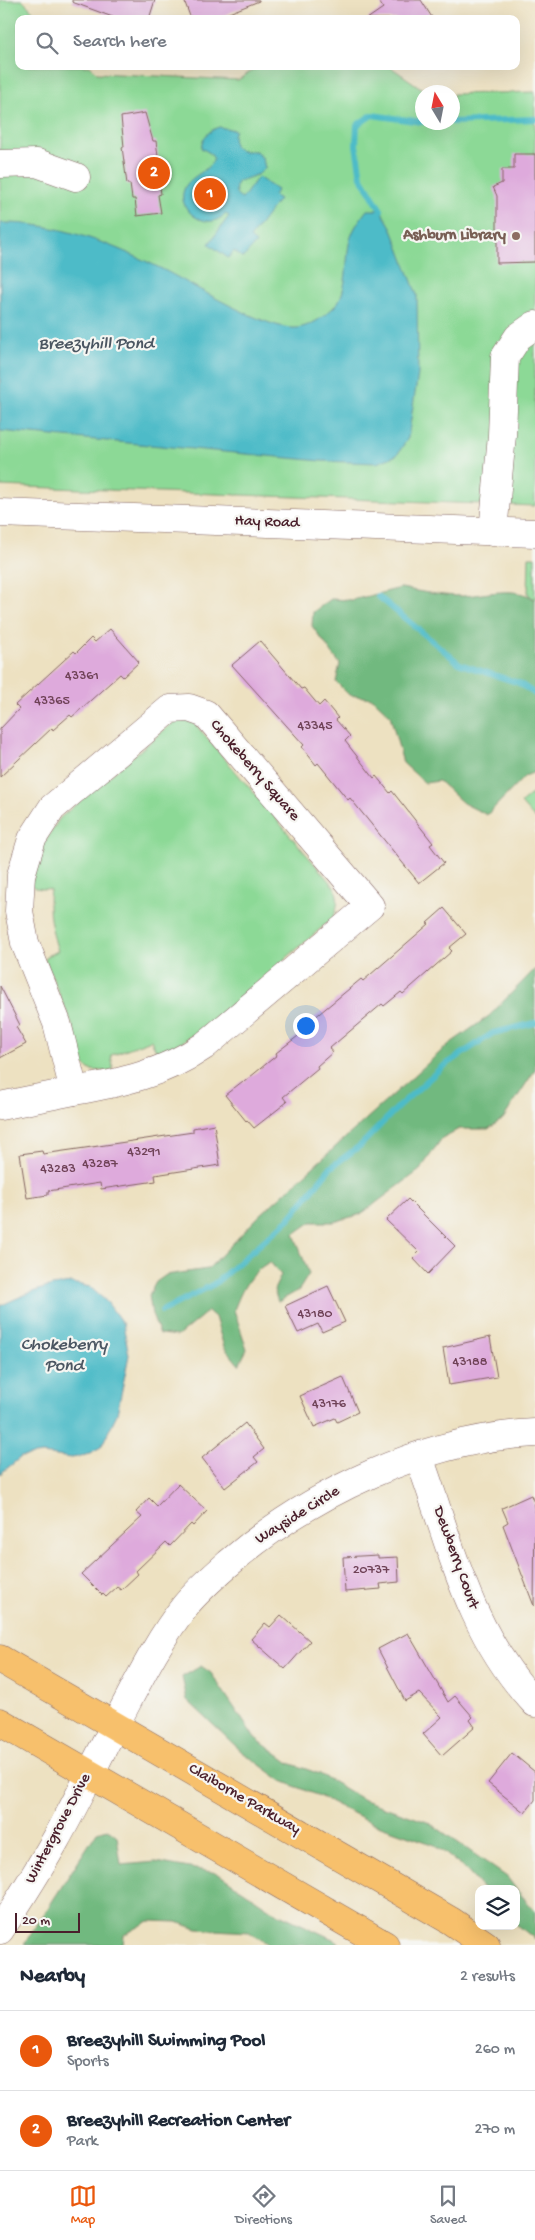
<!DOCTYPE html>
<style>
:root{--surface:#fff;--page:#f6f6f7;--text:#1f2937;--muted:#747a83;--line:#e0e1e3;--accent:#ea580c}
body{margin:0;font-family:"Gochi Hand",sans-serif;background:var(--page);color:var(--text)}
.controls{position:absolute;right:15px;bottom:15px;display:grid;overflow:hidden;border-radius:10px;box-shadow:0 5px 20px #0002}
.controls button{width:45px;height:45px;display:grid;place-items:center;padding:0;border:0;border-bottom:1px solid var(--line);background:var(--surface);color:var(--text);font:25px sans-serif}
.compass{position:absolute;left:415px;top:85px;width:45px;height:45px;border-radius:50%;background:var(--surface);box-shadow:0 5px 20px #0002;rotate:350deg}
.scale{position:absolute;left:15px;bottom:12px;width:65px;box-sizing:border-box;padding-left:5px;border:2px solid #4a1f2b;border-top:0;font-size:14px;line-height:18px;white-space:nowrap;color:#4a1f2b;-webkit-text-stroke:4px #f6f6f2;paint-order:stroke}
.you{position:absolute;left:305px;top:1025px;width:18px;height:18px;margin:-12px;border:4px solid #fff;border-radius:50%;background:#1a73e8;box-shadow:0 0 0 8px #1a73e833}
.badge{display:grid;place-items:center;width:32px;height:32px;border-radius:50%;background:var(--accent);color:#fff;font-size:16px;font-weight:700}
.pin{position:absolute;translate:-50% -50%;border:2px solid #fff;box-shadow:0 1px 5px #0006}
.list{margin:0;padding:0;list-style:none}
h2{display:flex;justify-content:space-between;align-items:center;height:65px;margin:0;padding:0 20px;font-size:21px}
h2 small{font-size:16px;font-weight:400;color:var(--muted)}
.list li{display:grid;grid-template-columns:32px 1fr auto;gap:15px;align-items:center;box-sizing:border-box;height:80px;padding:0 20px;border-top:1px solid var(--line)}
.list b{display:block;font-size:19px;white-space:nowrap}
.list p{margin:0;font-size:16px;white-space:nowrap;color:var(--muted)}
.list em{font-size:16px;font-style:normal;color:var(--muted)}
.icon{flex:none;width:28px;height:28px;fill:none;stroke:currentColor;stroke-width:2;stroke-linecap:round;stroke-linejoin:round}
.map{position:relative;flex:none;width:535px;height:1945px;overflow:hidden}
.search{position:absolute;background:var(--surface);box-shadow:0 5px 20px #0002;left:15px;right:15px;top:15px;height:55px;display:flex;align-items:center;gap:12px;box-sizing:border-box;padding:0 18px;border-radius:10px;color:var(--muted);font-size:19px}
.sheet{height:225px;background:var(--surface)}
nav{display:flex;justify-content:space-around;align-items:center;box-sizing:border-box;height:70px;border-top:1px solid var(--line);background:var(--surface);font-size:14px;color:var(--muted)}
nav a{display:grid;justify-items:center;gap:2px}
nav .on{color:var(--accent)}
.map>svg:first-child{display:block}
.green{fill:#8cd996;stroke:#6b7c60}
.forest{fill:#71b97f;stroke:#5e6c55}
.water{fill:#4ebbc8;stroke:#4c6d7a}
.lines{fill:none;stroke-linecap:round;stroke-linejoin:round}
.stream{stroke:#4ebbc8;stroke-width:6}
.building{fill:#deaadc}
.minor-casing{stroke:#836360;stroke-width:29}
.major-casing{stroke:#836360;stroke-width:29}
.minor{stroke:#fff;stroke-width:28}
.major{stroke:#f7c06c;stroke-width:28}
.education-dot{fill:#8d6e63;stroke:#f6f6f2;stroke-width:2}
.labels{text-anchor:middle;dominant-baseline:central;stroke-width:4.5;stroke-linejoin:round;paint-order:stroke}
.number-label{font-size:14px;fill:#6f4257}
.education-label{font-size:16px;font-weight:bold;fill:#785e54;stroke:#f6f6f2;text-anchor:end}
.street-label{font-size:16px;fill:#4a1f2b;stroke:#f6f6f2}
.water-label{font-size:18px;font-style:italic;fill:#4b5662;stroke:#f6f6f2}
</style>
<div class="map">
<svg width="535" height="1945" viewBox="0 0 535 1945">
<rect width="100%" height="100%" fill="#f6f6f2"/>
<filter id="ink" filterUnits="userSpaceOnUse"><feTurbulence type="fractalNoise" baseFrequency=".02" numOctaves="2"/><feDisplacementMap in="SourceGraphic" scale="10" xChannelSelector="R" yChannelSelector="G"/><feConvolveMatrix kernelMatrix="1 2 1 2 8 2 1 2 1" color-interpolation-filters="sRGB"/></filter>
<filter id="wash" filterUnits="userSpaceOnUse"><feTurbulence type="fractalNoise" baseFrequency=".0096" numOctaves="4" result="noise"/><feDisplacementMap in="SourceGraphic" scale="20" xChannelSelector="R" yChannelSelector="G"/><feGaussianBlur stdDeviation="1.12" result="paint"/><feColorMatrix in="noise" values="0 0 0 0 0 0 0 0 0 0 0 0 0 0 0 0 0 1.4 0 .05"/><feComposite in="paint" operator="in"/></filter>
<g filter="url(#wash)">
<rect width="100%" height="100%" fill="#ede1c1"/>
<g class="green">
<polygon points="0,0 22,0 41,19 19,19 19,66 90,66 97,73 238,80 259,66 389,66 427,92 422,92 422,122 452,122 453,94 535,92 535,506 0,486"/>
<polygon points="529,557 535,557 535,600 528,594"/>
<path d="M185 720 195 724 335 888C339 900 338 907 333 918L212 1022 173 1048 160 1053 157 1052 151 1040 111 1055 113 1067 112 1072 90 1070 83 1064 73 1027 45 960 46 956 58 951C51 929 47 912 50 890L35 888 31 885 42 846 60 818 175 721Z"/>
<polygon points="535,791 535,819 521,803"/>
</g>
<g class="forest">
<path d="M401 588C422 592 442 596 463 596 485 595 517 585 535 600V772L525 776 487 815 463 803 439 781 425 783 403 763 390 715 372 698 349 695 336 682 340 664 312 626 313 612 331 599 352 600Z"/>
<path d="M535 969V1070L503 1119 488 1129H459L442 1138 420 1170 361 1214 334 1222H311L294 1234 309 1274 299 1290 278 1302 274 1290 281 1275 270 1262C250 1272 242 1289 234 1310L247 1349 239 1365 224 1347 215 1317 208 1311 178 1336 160 1334 152 1315 149 1295 156 1282 166 1275 208 1269 259 1216 448 1045 489 1016Z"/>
<polygon points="201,1666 211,1673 254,1737 289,1763 320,1774 364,1800 430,1823 507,1877 516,1889 483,1889 466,1870 435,1845 375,1824 321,1797 282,1781 241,1751 187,1700 182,1677"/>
<polygon points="108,1829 117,1836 121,1865 156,1862 217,1873 273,1911 335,1940 341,1945 270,1945 249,1932 197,1929 177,1922 149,1921 124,1935 123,1945 24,1945 97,1832"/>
<polygon points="516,1889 535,1911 535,1939 516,1924"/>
</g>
<g class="water">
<path d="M219 127 235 130 233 135 234 146 241 151H256L263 159 265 168 259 174 237 182C235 189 234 195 242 199L258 177 277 190 274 196 279 199 250 238 256 243 243 258 234 251 228 258 209 244 229 216 226 214C223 216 219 219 216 220 200 226 180 209 183 193 186 176 207 174 214 159L210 153 201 148C203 137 208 131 219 127Z"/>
<path d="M367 210H381L391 227 417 295 418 374 408 438 397 455 377 463 321 461 0 431V223C58 222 111 244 162 269 192 284 267 331 297 328 312 326 325 316 335 306 349 291 345 258 350 240 353 229 360 219 367 210Z"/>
<path d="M72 1283 90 1287 107 1302 123 1324 129 1355 117 1414 101 1447 86 1455 72 1458 42 1454 21 1457 0 1474V1306C23 1295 46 1285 72 1283Z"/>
</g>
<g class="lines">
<g class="stream">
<polyline points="452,122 535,119"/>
<polyline points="381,210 361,177 356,145 357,125 372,115 422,122"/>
<polyline points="378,596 460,664 519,683 535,694"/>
<polyline points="162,1311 214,1284 289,1219 330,1168 361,1145 399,1106 441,1068 493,1033 535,1023"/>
</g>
</g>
<g id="blocks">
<g class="building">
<polygon points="72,0 155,0 149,19 118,19 72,2"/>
<polygon points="184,0 259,0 259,1 214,19 191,19"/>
<polygon points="378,0 421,0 433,19 367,19 383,8"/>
<polygon points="145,113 153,141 156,141 161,178 159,179 161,194 158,195 161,213 137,216 135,199 132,199 130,184 127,184 122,147 124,147 121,117"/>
<polygon points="514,154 535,154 535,262 497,263 497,196 493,187 502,183 502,169 514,169"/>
<polygon points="110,629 139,662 123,677 120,674 72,717 70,715 53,730 52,728 0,777 0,729 19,709 15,705 74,651 76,653 91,638 95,642"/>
<polygon points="260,641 301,689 304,688 319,706 324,701 338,718 336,720 350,736 345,741 374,778 376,776 390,793 392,791 433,843 430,845 444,863 419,883 350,798 348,800 318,763 316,765 302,747 304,745 232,665"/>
<polygon points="444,908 466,934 449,948 452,951 403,994 401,992 384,1006 382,1004 330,1048 333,1052 317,1066 318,1068 283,1097 287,1102 254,1128 247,1120 246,1121 225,1095 243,1081 244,1082 277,1055 276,1053 311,1026 308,1023 361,979 363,981 429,924 427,923"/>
<polygon points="0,986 20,1025 16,1027 26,1044 0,1058"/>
<polygon points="214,1124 220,1165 155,1175 156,1181 101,1189 100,1183 48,1191 48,1195 27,1198 20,1154 42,1151 43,1154 85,1148 193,1132 193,1128"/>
<polygon points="408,1199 455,1246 428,1274 413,1258 419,1252 386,1220"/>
<polygon points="328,1286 345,1322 322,1332 318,1324 298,1333 285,1306"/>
<polygon points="490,1337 497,1377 449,1385 443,1348"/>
<polygon points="343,1377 358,1412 337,1422 335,1418 314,1427 300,1396"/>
<polygon points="245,1423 264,1449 254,1457 258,1462 225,1488 202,1458"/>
<polygon points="178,1484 207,1511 193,1526 191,1524 170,1546 166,1542 136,1571 138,1574 121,1590 117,1587 106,1597 103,1594 102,1595 81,1574 142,1517 136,1512 149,1498 157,1506"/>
<polygon points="531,1495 535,1506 534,1606 503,1525 508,1522 502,1508"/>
<polygon points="378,1555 378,1558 398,1557 399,1582 380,1584 381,1589 345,1592 343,1557"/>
<polygon points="281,1615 310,1641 285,1669 251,1639 265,1623 270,1627"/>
<polygon points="408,1633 448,1702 455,1696 473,1717 470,1720 475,1727 442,1756 423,1734 442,1717 419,1693 405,1701 378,1649"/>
<polygon points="512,1753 535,1772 535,1800 525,1813 488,1783"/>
</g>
</g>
</g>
<g filter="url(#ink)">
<use href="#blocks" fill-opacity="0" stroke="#836360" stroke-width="1"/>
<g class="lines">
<defs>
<g id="minor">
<polyline points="0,164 37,163 76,177"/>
<polyline points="0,513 535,533"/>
<polyline points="493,532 502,435 505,357 518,337 535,325"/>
<path d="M189 708 206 714 370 906 204 1046C165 1073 120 1083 74 1091L57 1023 25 943 19 911 21 875 32 839 52 808 170 709Z"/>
<polyline points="0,1106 74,1091"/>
<path d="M419 1457C451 1545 468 1632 535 1703"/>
<path d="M0 1930C19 1901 38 1871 55 1841 76 1804 94 1765 114 1727 136 1686 156 1643 185 1606 198 1590 213 1577 229 1563 310 1493 427 1438 535 1433"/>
</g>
<g id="major">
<polyline points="0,1659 451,1921 486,1945"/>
<polyline points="0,1722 385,1945"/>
</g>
</defs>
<use href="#minor" class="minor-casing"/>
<use href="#major" class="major-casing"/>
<use href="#minor" class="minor"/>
<use href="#major" class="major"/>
</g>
</g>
<circle class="education-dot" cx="516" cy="236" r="5"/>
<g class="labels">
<g class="number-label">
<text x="82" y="676">43361</text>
<text x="52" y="701">43365</text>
<text x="315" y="726">43345</text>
<text x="144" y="1152">43291</text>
<text x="100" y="1164">43287</text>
<text x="58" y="1169">43283</text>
<text x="315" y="1314">43180</text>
<text x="470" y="1362">43188</text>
<text x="329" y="1404">43176</text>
<text x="371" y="1570">20737</text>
</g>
<g class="education-label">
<text x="506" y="236">Ashburn Library</text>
</g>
<g class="street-label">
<text transform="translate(267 523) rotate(2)">Hay Road</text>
<text transform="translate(254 771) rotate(49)">Chokeberry Square</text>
<text transform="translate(298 1516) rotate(-32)">Wayside Circle</text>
<text transform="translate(455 1558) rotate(70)">Dewberry Court</text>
<text transform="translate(244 1800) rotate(30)">Claiborne Parkway</text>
<text transform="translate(59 1829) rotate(-62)">Wintergrove Drive</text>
</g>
<g class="water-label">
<text x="96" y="344">Breezyhill Pond</text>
<text x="64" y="1345">Chokeberry<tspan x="64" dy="21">Pond</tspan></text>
</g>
</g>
</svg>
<div class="controls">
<button><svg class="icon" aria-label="layers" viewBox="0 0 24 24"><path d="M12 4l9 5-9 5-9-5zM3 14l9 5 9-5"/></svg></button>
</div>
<svg class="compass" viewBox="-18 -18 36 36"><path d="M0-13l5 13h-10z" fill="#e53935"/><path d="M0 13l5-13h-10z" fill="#747a83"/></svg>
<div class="scale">20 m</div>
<div class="you"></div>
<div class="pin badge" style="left:210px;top:194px">1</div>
<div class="pin badge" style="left:154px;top:173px">2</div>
<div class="search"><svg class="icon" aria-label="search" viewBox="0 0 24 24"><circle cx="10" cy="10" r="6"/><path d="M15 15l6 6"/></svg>Search here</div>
</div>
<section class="sheet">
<h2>Nearby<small>2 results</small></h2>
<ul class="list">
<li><span class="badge">1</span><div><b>Breezyhill Swimming Pool</b><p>Sports</p></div><em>260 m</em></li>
<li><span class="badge">2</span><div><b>Breezyhill Recreation Center</b><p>Park</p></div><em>270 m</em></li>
</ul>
</section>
<nav>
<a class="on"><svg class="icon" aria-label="map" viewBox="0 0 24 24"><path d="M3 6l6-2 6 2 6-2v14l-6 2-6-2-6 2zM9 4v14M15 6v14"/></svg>Map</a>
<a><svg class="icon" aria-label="directions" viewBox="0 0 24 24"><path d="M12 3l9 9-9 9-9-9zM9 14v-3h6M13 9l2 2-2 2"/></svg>Directions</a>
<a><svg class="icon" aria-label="saved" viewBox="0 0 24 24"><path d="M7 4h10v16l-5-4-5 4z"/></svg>Saved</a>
</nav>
